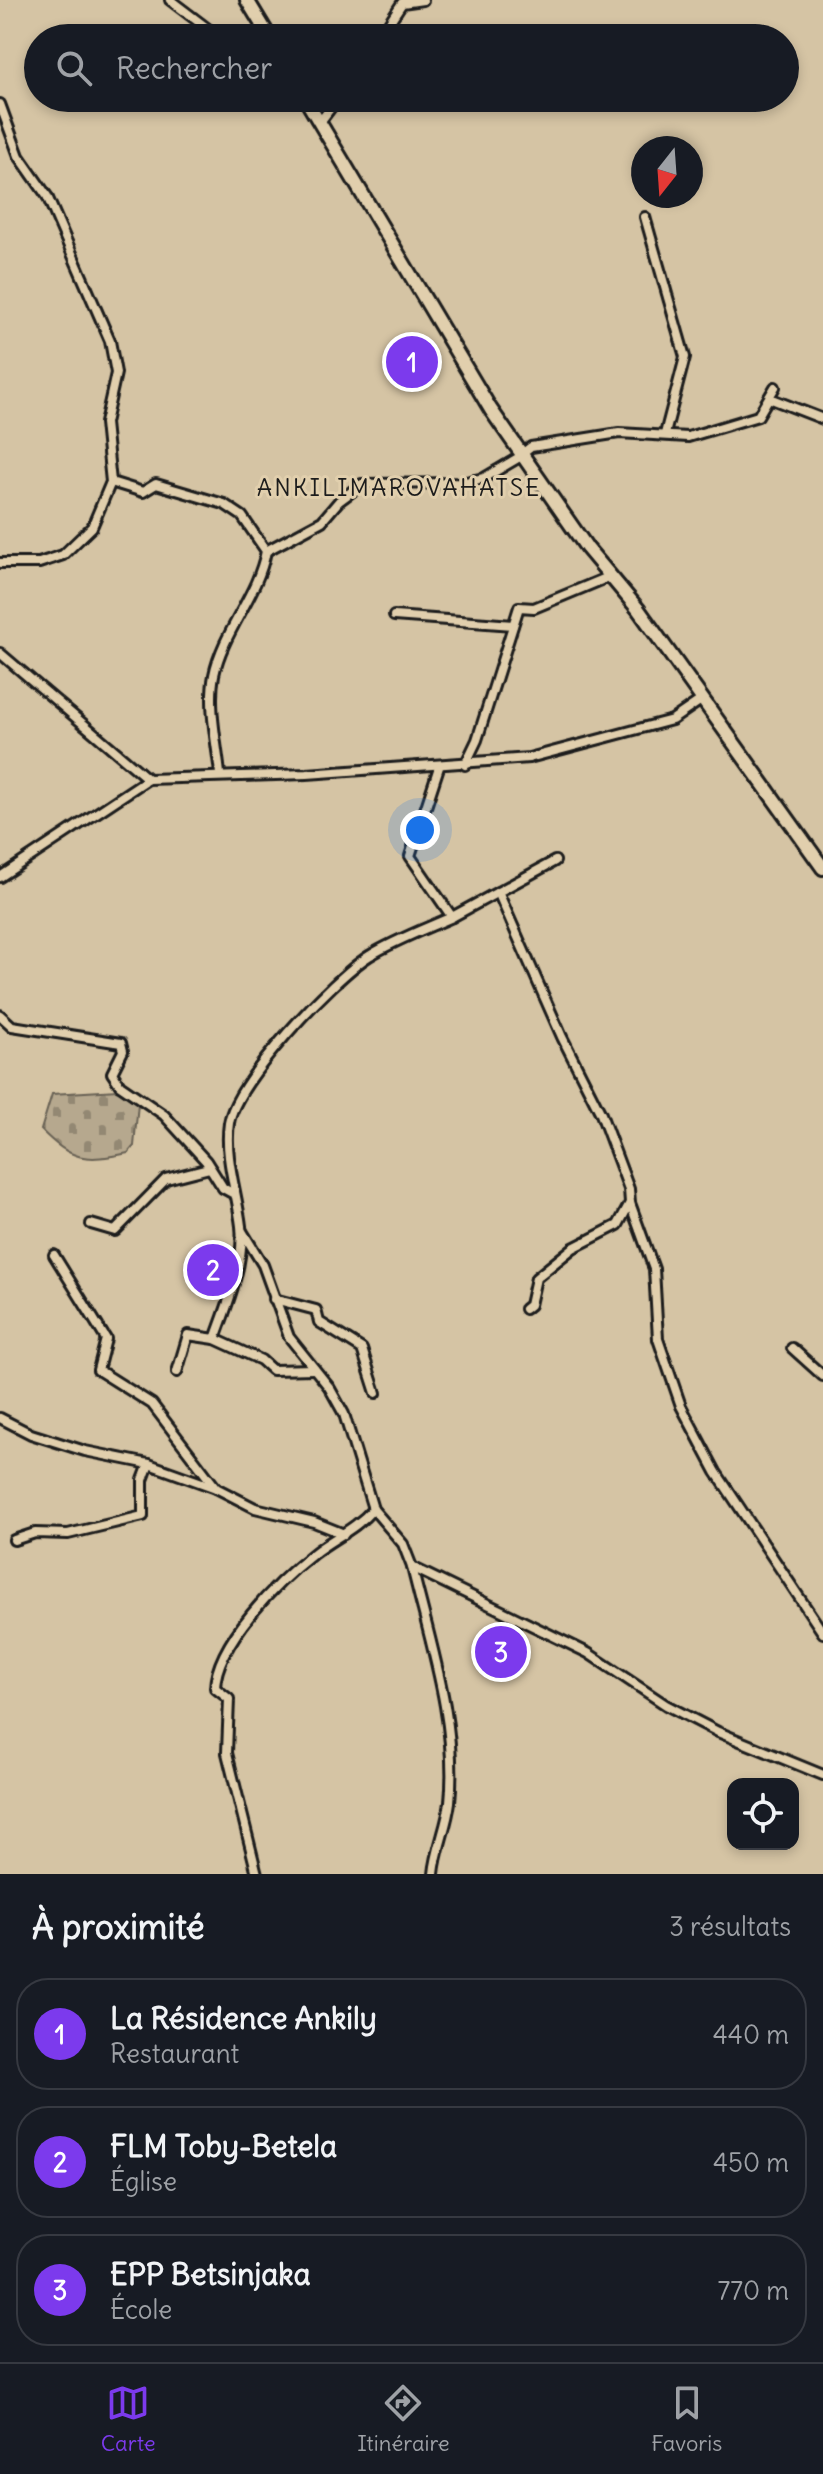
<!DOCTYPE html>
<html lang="fr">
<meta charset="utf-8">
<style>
:root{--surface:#171b24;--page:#20242c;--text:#f1f3f6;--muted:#9ea1a6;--line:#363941;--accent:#7c3aed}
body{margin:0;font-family:Delius,sans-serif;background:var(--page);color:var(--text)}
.controls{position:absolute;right:24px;bottom:24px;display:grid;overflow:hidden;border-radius:16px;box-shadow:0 4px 12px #0003}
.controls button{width:72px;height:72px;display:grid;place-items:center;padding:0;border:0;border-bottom:2px solid var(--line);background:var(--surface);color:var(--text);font:40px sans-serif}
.compass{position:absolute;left:631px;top:136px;width:72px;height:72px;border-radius:50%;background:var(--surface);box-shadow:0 4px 12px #0003;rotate:197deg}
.you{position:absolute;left:420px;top:830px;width:28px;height:28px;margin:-20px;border:6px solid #fff;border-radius:50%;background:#1a73e8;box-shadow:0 0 0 12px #1a73e833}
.badge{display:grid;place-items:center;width:52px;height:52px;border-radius:50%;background:var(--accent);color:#fff;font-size:26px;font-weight:700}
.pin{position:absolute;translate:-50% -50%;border:4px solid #fff;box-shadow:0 2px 8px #0006}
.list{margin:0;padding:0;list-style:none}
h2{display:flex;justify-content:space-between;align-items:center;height:104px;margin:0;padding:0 32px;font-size:34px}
h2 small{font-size:26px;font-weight:400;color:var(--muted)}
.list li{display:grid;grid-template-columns:52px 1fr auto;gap:24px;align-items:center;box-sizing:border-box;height:112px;margin:0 16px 16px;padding:0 16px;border:2px solid var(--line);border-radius:32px}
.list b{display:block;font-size:30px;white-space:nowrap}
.list p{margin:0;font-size:26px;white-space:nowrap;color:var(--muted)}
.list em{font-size:26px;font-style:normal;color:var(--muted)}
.icon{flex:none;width:44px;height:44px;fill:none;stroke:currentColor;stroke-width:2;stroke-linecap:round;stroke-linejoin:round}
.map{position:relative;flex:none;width:823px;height:1874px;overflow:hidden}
.search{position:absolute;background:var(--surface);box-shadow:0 4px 12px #0003;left:24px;right:24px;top:24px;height:88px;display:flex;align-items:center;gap:20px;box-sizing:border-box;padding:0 28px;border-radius:44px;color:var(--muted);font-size:30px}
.sheet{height:488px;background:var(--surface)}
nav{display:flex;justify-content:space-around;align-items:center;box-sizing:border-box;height:112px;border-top:2px solid var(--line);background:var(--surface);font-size:22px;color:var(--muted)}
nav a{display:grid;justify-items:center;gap:4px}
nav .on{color:var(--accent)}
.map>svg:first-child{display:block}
.cemetery{fill:url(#cemetery-stones);stroke:#696255;stroke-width:2}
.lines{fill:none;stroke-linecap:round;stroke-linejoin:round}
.minor-casing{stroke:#1c1c1c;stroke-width:14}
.primary-casing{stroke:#1c1c1c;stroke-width:18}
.minor{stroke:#e1cfad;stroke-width:8}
.primary{stroke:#e1cfad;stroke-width:12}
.labels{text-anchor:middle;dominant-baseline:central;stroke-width:6;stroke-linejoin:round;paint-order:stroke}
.quarter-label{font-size:24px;letter-spacing:2px;fill:#1c1c1c;stroke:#e1cfad}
</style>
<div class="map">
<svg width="823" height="1874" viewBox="0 0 823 1874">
<defs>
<pattern id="cemetery-stones" width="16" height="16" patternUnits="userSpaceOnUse" patternTransform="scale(2)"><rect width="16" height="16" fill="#b6a88e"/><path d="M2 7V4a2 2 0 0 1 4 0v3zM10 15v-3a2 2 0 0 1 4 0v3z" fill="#938873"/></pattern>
</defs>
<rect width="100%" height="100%" fill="#d5c4a4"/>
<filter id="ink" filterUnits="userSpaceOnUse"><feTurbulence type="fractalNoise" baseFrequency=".0125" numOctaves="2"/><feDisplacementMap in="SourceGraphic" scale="16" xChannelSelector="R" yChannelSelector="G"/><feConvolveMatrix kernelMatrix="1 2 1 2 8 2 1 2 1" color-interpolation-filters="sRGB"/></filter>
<g filter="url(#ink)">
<path class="cemetery" d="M118 1090 138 1103 134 1146 128 1153C85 1162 72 1161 41 1130L52 1094Z"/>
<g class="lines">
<defs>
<g id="minor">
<polyline points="170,0 220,38"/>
<polyline points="379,38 402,3 423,0"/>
<polyline points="0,104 19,156 47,196 110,341 116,373 105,423 111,482 92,527 63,555 39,563 0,563"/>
<polyline points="320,122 338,98"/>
<polyline points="645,217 685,357 665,434"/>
<polyline points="769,398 823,419"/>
<polyline points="522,454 531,447 619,433 688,437 758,416 775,387"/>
<path d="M111 482 143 492 156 484 224 504 242 516 266 551C258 595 223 631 214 675 208 706 217 744 220 774"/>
<polyline points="266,551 322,521 339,501 362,484 461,483 484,478 523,455"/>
<polyline points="394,616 513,625"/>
<polyline points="0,653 148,779"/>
<polyline points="465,765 477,740 519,607 534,608 611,576"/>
<polyline points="0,877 148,779 307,774 529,758 672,720 701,700"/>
<polyline points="498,892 562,1037 601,1114 629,1189 630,1203 654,1269 658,1339 681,1406 716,1472 823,1633"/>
<polyline points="452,917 555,861"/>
<polyline points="0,1015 12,1026 121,1043 123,1051 112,1073 120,1085 164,1115 206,1161 223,1188 234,1194"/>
<polyline points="91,1224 115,1231 166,1179 209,1168"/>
<path d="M242 1231 263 1265 289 1337 329 1387 344 1414 373 1509 403 1544 412 1567C430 1642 458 1725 450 1802 447 1827 436 1850 434 1874"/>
<polyline points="54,1255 106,1339 98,1370 152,1404 216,1488"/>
<polyline points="274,1299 316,1310 319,1322 362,1349 376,1393"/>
<polyline points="525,1309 530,1305 536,1278 573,1248 618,1225 630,1203"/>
<polyline points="215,1339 261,1360 272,1370 314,1369"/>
<polyline points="792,1348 823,1376"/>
<path d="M177 1372 188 1335 215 1339C227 1305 245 1263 241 1226 237 1192 224 1157 229 1123 235 1082 333 979 369 956 395 940 425 929 452 917L410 856 439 767"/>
<polyline points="0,1418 31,1434 85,1451 149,1464 216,1488 255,1508 314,1522 344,1534"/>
<polyline points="14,1540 35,1533 68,1534 143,1516 143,1480 149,1464"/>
<polyline points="412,1567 588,1653 666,1705 718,1732 823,1775"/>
<path d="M257 1874 227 1753 229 1699 215 1688C216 1643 278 1581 313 1554 333 1538 356 1529 373 1509"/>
</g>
<g id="primary">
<polyline points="247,0 270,38"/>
<polyline points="305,98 491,410 587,548 638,609 823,868"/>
</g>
</defs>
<use href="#minor" class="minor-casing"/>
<use href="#primary" class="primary-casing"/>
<use href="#minor" class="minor"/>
<use href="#primary" class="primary"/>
</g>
</g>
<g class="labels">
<g class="quarter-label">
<text x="399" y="487">ANKILIMAROVAHATSE</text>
</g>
</g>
</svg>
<div class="controls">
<button><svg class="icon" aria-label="locate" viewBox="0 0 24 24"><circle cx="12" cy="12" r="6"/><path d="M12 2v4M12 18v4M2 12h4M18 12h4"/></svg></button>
</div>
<svg class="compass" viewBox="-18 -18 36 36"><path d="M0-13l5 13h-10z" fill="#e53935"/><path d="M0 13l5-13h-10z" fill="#9ea1a6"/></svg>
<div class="you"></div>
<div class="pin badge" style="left:412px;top:362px">1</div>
<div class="pin badge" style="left:213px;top:1270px">2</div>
<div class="pin badge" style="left:501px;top:1652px">3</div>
<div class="search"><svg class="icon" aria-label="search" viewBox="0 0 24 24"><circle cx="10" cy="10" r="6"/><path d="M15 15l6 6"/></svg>Rechercher</div>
</div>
<section class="sheet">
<h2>À proximité<small>3 résultats</small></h2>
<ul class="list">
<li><span class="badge">1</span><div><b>La Résidence Ankily</b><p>Restaurant</p></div><em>440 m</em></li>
<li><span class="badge">2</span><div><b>FLM Toby-Betela</b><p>Église</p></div><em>450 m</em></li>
<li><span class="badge">3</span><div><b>EPP Betsinjaka</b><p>École</p></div><em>770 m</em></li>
</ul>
</section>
<nav>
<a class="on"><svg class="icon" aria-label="map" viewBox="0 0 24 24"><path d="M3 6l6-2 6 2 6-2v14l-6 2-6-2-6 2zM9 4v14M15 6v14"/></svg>Carte</a>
<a><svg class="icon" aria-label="directions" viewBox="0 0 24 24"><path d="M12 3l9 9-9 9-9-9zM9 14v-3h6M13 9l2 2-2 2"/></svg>Itinéraire</a>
<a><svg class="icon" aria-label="saved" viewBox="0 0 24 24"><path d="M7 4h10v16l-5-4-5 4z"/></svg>Favoris</a>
</nav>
